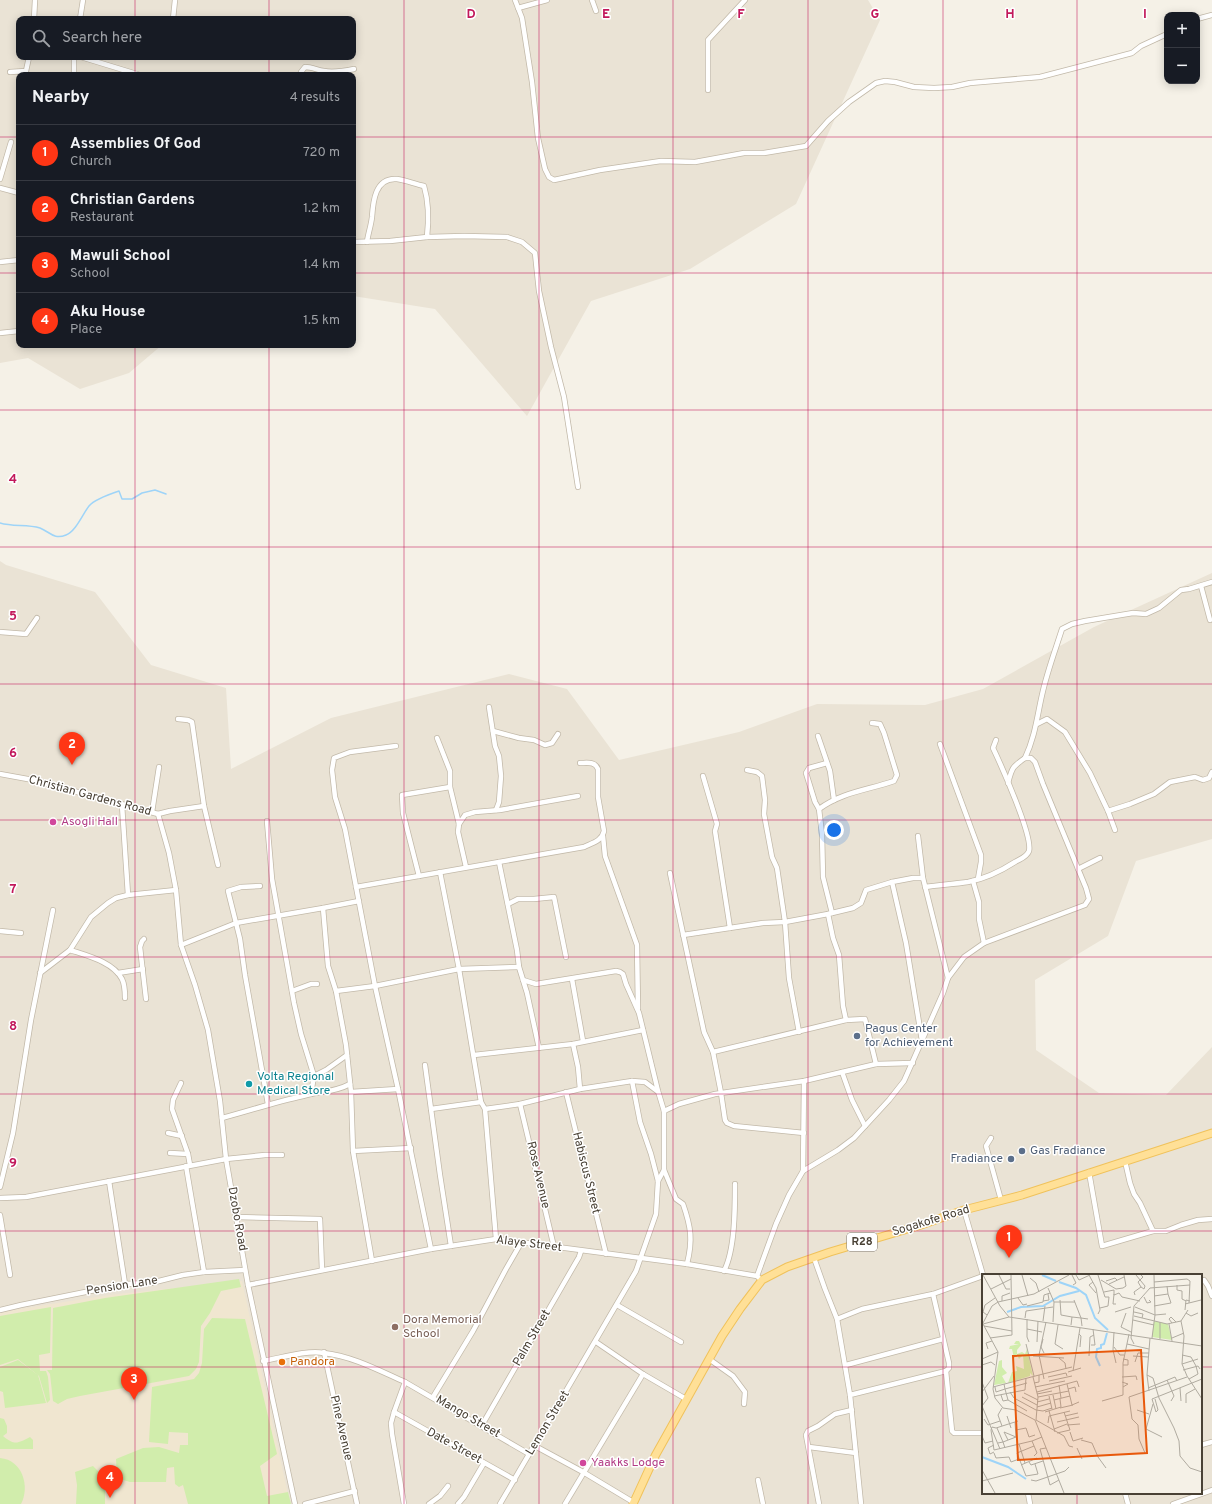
<!DOCTYPE html>
<meta charset="utf-8">
<style>
:root{--surface:#171b24;--page:#242831;--text:#f1f3f6;--muted:#9ea1a6;--line:#363941;--accent:#ff3615}
body{margin:0;font-family:Overpass,sans-serif;background:var(--page);color:var(--text)}
.controls{position:absolute;right:12px;top:12px;display:grid;overflow:hidden;border-radius:8px;box-shadow:0 2px 10px #0003}
.controls button{width:36px;height:36px;display:grid;place-items:center;padding:0;border:0;border-bottom:1px solid var(--line);background:var(--surface);color:var(--text);font:20px sans-serif}
.you{position:absolute;left:834px;top:830px;width:14px;height:14px;margin:-10px;border:3px solid #fff;border-radius:50%;background:#1a73e8;box-shadow:0 0 0 6px #1a73e833}
.badge{display:grid;place-items:center;width:26px;height:26px;border-radius:50%;background:var(--accent);color:#fff;font-size:13px;font-weight:700}
.pin{position:absolute;translate:-50% -33px;filter:drop-shadow(0 1px 2px #0008)}
.pin::after{content:'';position:absolute;top:21px;width:14px;height:12px;background:inherit;clip-path:polygon(0 0,100% 0,50% 100%)}
.list{margin:0;padding:0;list-style:none}
h2{display:flex;justify-content:space-between;align-items:center;height:52px;margin:0;padding:0 16px;font-size:17px}
h2 small{font-size:13px;font-weight:400;color:var(--muted)}
.list li{display:grid;grid-template-columns:26px 1fr auto;gap:12px;align-items:center;box-sizing:border-box;height:56px;padding:0 16px;border-top:1px solid var(--line)}
.list b{display:block;font-size:15px;white-space:nowrap}
.list p{margin:0;font-size:13px;white-space:nowrap;color:var(--muted)}
.list em{font-size:13px;font-style:normal;color:var(--muted)}
.icon{flex:none;width:22px;height:22px;fill:none;stroke:currentColor;stroke-width:2;stroke-linecap:round;stroke-linejoin:round}
.map{position:relative;flex:none;width:1212px;height:1504px;overflow:hidden}
.search{position:absolute;background:var(--surface);box-shadow:0 2px 10px #0003;left:16px;top:16px;width:340px;height:44px;display:flex;align-items:center;gap:10px;box-sizing:border-box;padding:0 14px;border-radius:8px;color:var(--muted);font-size:15px}
.panel{position:absolute;background:var(--surface);box-shadow:0 2px 10px #0003;left:16px;top:72px;width:340px;height:276px;border-radius:8px}
.map>svg:first-child{display:block}
.residential{fill:#eae3d5;fill-rule:evenodd}
.education{fill:#f0e6d0}
.green{fill:#d1edac}
.lines{fill:none;stroke-linecap:round;stroke-linejoin:round}
.stream{stroke:#9ed4f8;stroke-width:1.5}
.street-casing{stroke:#c2b9a9;stroke-width:6}
.primary-casing{stroke:#f0c25b;stroke-width:9}
.street{stroke:#fff;stroke-width:4.5}
.primary{stroke:#ffe097;stroke-width:7}
.grid{fill:none;stroke:#c2185b;stroke-width:1;stroke-opacity:0.55}
.hotel-dot{fill:#d1479c;stroke:#fff;stroke-width:1.5}
.service-dot{fill:#5c6f8a;stroke:#fff;stroke-width:1.5}
.culture-dot{fill:#0f9aa8;stroke:#fff;stroke-width:1.5}
.education-dot{fill:#8d6e63;stroke:#fff;stroke-width:1.5}
.food-dot{fill:#e8710a;stroke:#fff;stroke-width:1.5}
.labels{text-anchor:middle;dominant-baseline:central;stroke-width:3;stroke-linejoin:round;paint-order:stroke}
.shield{fill:#fff;stroke:#807a72;stroke-width:1}
.shield-label{font-size:11px;font-weight:bold;fill:#494135}
.street-label{font-size:12px;fill:#494135;stroke:#fff}
.hotel-label{font-size:12px;fill:#b23c85;stroke:#fff;text-anchor:start}
.service-label{font-size:12px;fill:#4e5e75;stroke:#fff;text-anchor:start}
.culture-label{font-size:12px;fill:#0d838f;stroke:#fff;text-anchor:start}
.education-label{font-size:12px;fill:#785e54;stroke:#fff;text-anchor:start}
.food-label{font-size:12px;fill:#c56008;stroke:#fff;text-anchor:start}
.inset-river{fill:none;stroke:#9ed4f8;stroke-width:2}
.inset-road{fill:none;stroke:#b0aba0;stroke-width:1}
.view{fill:#e8590c;fill-opacity:0.15;stroke:#e8590c;stroke-width:2}
.inset-edge{fill:none;stroke:#494135;stroke-width:2}
.grid-label{font-size:13px;text-anchor:middle;font-weight:bold;fill:#c2185b;stroke:#fff;stroke-width:3;stroke-linejoin:round;paint-order:stroke}
</style>
<div class="map">
<svg width="1212" height="1504" viewBox="0 0 1212 1504">
<rect width="100%" height="100%" fill="#f5f1e7"/>
<g class="residential">
<path d="M0 0H868L880 20 796 204 690 269 591 301 527 416 435 309 353 296V75H19V345H162L129 373 80 389 28 358 0 363ZM19 19H353V57H19Z"/>
<path d="M0 561 6 565 95 592 151 665 226 688 231 769 331 718 509 674 567 689 619 760 739 732 817 704 925 705 983 689 1094 627 1212 573V839L1136 861 1108 936 1035 980 1036 1050 1099 1093 1166 1095 1212 1047V1504H0ZM983 1275H1201V1493H983Z"/>
</g>
<polygon class="education" points="242,1281 290,1504 0,1504 0,1312 109,1295"/>
<g class="green">
<polygon points="239,1279 241,1287 221,1291 210,1313 201,1326 199,1362 196,1369 189,1376 80,1396 67,1399 58,1404 53,1401 50,1374 47,1370 52,1370 53,1308 105,1298"/>
<polygon points="51,1307 50,1353 39,1355 40,1371 46,1371 48,1377 50,1400 47,1403 39,1376 18,1359 0,1365 0,1316"/>
<polygon points="212,1318 245,1319 277,1454 260,1466 267,1496 288,1492 291,1504 188,1504 183,1485 179,1487 175,1484 174,1467 167,1468 166,1482 130,1482 117,1478 116,1459 143,1448 159,1447 179,1453 180,1445 188,1445 188,1433 169,1432 168,1444 149,1442 152,1387 194,1379 199,1373 202,1363 204,1329"/>
<polygon points="18,1360 38,1375 46,1403 5,1408 3,1392 0,1391 0,1367"/>
<path d="M0 1418 4 1419 7 1426V1433L3 1436C15 1446 18 1443 30 1437L33 1440V1449H0Z"/>
<path d="M0 1458C23 1460 30 1487 21 1504H0Z"/>
<path d="M93 1466C101 1474 104 1475 100 1487L105 1490V1504H76L77 1485 75 1472Z"/>
</g>
<g class="lines">
<path class="stream" d="M0 523C13 527 27 524 40 528 50 532 54 540 66 535 76 531 82 515 89 506 94 500 110 494 119 491L122 499H132L142 493 155 490 166 494"/>
<defs>
<g id="street">
<polyline points="515,0 522,18 532,82 538,138 545,169 549,177 554,180 600,170 661,161 695,162 744,153 764,153 806,146 828,121 849,102 876,83 885,81 895,82 914,87 934,88 952,87 970,83 1040,77 1132,53 1141,46 1167,34"/>
<polyline points="592,0 596,11"/>
<polyline points="518,8 547,0"/>
<polyline points="34,19 35,0"/>
<polyline points="80,19 83,0"/>
<polyline points="173,19 175,0"/>
<polyline points="1197,19 1212,15"/>
<polyline points="74,57 74,75"/>
<polyline points="81,57 140,75"/>
<polyline points="10,72 26,71 29,57"/>
<path d="M300 75 301 72 305 67C312 67 317 70 324 71 334 73 344 71 354 69"/>
<polyline points="708,90 708,40 745,0"/>
<polyline points="0,179 11,142"/>
<polyline points="0,188 19,193"/>
<polyline points="353,242 390,241 427,237 464,236 507,237 522,242 535,253 539,291 551,347 564,397 578,487"/>
<path d="M367 242C368 234 371 226 372 217 373 202 375 177 397 179 405 180 415 184 424 186 429 203 429 219 427 237"/>
<polyline points="0,262 19,260"/>
<polyline points="0,333 19,331"/>
<polyline points="1201,586 1210,620"/>
<polyline points="0,632 26,634 37,618"/>
<polyline points="489,707 495,746 499,756 501,776 499,802 496,810"/>
<polyline points="178,719 188,720 192,722 204,806 218,865"/>
<polyline points="1037,724 1047,719 1065,732 1090,773 1108,811 1115,830"/>
<polyline points="493,731 519,738 534,740 545,745 552,743 558,734"/>
<polyline points="818,736 830,771 834,800"/>
<polyline points="437,738 450,771 450,787 459,824 458,832 466,867"/>
<polyline points="940,744 981,855 981,862 978,879"/>
<polyline points="396,746 350,752 334,758 332,770 335,797 345,829 375,986 398,1089 431,1249"/>
<path d="M1025 758C1035 737 1037 717 1042 695 1047 672 1055 651 1062 629L1072 624 1085 621 1133 613 1146 614 1159 608 1181 590 1189 589 1212 582"/>
<polyline points="827,763 809,768 806,773 815,802 819,809 822,834 823,877 832,913"/>
<polyline points="747,770 757,772 762,776 765,800 764,814 772,857 777,868 785,922 789,978 799,1032"/>
<polyline points="0,774 33,780 158,814 170,811 204,806"/>
<polyline points="703,776 717,824 715,831 730,928"/>
<polyline points="122,805 128,895"/>
<path d="M819 809C842 792 868 790 894 781L897 775 884 733 880 724 872 723"/>
<polyline points="1108,811 1130,804 1154,794 1170,782 1195,777 1203,780 1209,778 1212,772"/>
<polyline points="152,812 159,767"/>
<polyline points="158,814 169,853 176,890 181,945 195,985 208,1030 220,1101 226,1159 265,1155 282,1155"/>
<polyline points="267,821 272,879 294,1003 301,1034 314,1076 311,1094"/>
<polyline points="459,824 465,815 475,812 500,810 578,796"/>
<polyline points="603,836 605,856 637,945 638,1009"/>
<polyline points="918,836 923,878 948,978"/>
<polyline points="499,862 517,950 519,967 527,993 539,1048"/>
<polyline points="1078,869 1100,858"/>
<polyline points="440,872 459,969 481,1102 485,1109 496,1239"/>
<polyline points="670,873 704,1032 713,1052 721,1093 725,1120 727,1123 734,1126 804,1133"/>
<polyline points="419,876 403,813 402,795 450,787"/>
<polyline points="973,881 979,902 979,919 984,943"/>
<polyline points="260,886 241,887 228,891 240,939 245,975 268,1104"/>
<path d="M356 887 584 847C592 843 602 841 604 831L598 797V769C595 761 587 763 580 763"/>
<path d="M925 887C939 885 954 884 968 882 984 879 1001 871 1015 862 1020 859 1027 857 1029 851 1033 836 1001 765 993 748L996 740"/>
<polyline points="508,904 518,899 534,899 554,897 566,957"/>
<polyline points="323,908 328,966 336,991 346,1045 351,1092 353,1151 372,1261"/>
<polyline points="828,914 833,938 839,955 843,1006 846,1020 865,1019 876,1064"/>
<polyline points="0,931 21,933"/>
<polyline points="683,935 763,923 785,922 828,914 853,908 861,903 866,890 892,882"/>
<polyline points="144,939 142,941 140,947 146,999"/>
<polyline points="181,945 236,923 323,908 359,901"/>
<path d="M70 950C88 956 113 962 122 979 125 985 125 992 125 998"/>
<polyline points="40,973 70,950 91,917 108,903 116,898 128,895 176,890"/>
<polyline points="118,973 143,969"/>
<polyline points="572,979 583,1041"/>
<polyline points="523,980 536,984 616,971 620,972 623,974 626,984 639,1013 658,1091 664,1111 664,1170 658,1181"/>
<polyline points="292,991 311,984 317,984"/>
<polyline points="336,991 375,986 459,969 519,967"/>
<polyline points="922,1041 906,943 892,882 913,878 923,878"/>
<polyline points="573,1044 578,1067 580,1089"/>
<polyline points="713,1052 846,1020"/>
<polyline points="474,1055 573,1044 643,1030"/>
<polyline points="425,1065 440,1175 451,1246"/>
<polyline points="842,1072 852,1100 865,1126"/>
<polyline points="314,1076 326,1070 347,1055"/>
<polyline points="181,1083 173,1100 172,1109 188,1154 190,1165"/>
<polyline points="351,1092 398,1089"/>
<polyline points="566,1092 606,1254"/>
<polyline points="520,1104 554,1247"/>
<polyline points="431,1109 481,1102"/>
<polyline points="485,1109 520,1104 580,1089 632,1081 645,1082 657,1091"/>
<polyline points="664,1111 679,1104 715,1094 804,1081 876,1064 913,1063"/>
<path d="M222 1118C249 1111 275 1102 303 1096 321 1091 333 1093 350 1084"/>
<polyline points="168,1133 182,1136"/>
<polyline points="991,1138 986,1146 1001,1200"/>
<polyline points="353,1151 411,1148"/>
<polyline points="170,1153 188,1154"/>
<polyline points="1125,1161 1130,1183 1134,1194 1140,1203 1153,1231"/>
<polyline points="186,1166 204,1272"/>
<path d="M664 1170 676 1199 683 1204C691 1227 693 1240 687 1264"/>
<polyline points="803,1171 804,1081"/>
<polyline points="1089,1172 1102,1246 1153,1231 1166,1231 1181,1225 1198,1220 1212,1219"/>
<polyline points="109,1181 125,1284"/>
<polyline points="0,1187 13,1133 31,1020 53,910"/>
<polyline points="0,1198 26,1197 226,1159 248,1285 295,1504"/>
<polyline points="964,1210 983,1275"/>
<polyline points="0,1215 10,1275"/>
<polyline points="236,1217 320,1219 322,1270"/>
<polyline points="814,1258 825,1289 837,1319 850,1395"/>
<path d="M724 1271C735 1250 735 1208 735 1184"/>
<path d="M757 1276 776 1224 789 1195 803 1171 838 1150 854 1138 889 1100 904 1081 943 993 948 978 964 957 984 943 1085 905 1089 899 1086 888 1043 784 1035 762 1031 758H1025C1012 767 1012 768 1008 783"/>
<polyline points="1204,1280 1208,1286 1212,1296"/>
<polyline points="248,1285 431,1249 496,1239 687,1264 757,1276 759,1278"/>
<polyline points="617,1305 681,1342"/>
<polyline points="0,1310 21,1305 125,1284 151,1283 183,1275 204,1272 245,1270"/>
<polyline points="837,1319 862,1309 933,1294 983,1276"/>
<polyline points="596,1342 643,1374 686,1399"/>
<polyline points="324,1352 357,1504"/>
<polyline points="709,1359 733,1376 745,1392 744,1404"/>
<path d="M263 1361C281 1358 306 1350 324 1353 352 1356 380 1371 405 1382L394 1412 391 1423 392 1434 404 1504"/>
<polyline points="846,1365 943,1339"/>
<polyline points="946,1371 952,1431 954,1433 983,1433"/>
<polyline points="405,1382 529,1454"/>
<polyline points="433,1397 473,1331 506,1269 521,1243"/>
<polyline points="394,1412 515,1480"/>
<polyline points="482,1425 579,1257 581,1251"/>
<polyline points="1201,1445 1212,1442"/>
<polyline points="535,1446 583,1472 633,1502"/>
<polyline points="809,1447 856,1453"/>
<polyline points="758,1480 763,1504"/>
<polyline points="1028,1493 1030,1504"/>
<polyline points="1125,1493 1128,1504"/>
<polyline points="305,1504 355,1491"/>
<polyline points="429,1504 440,1496 448,1486"/>
<polyline points="458,1504 464,1497 484,1463"/>
<polyline points="500,1504 636,1271 656,1214 658,1181 651,1154 640,1122 632,1081"/>
<polyline points="565,1504 643,1374"/>
<polyline points="819,1504 806,1435 808,1431 818,1426 835,1414 852,1410"/>
<polyline points="861,1504 850,1395 946,1371 949,1368 949,1363 933,1294"/>
<polyline points="1173,1504 1212,1490"/>
</g>
<polyline id="primary" points="633,1504 655,1456 722,1336 740,1309 762,1280 787,1267 830,1252 921,1225 964,1210 1022,1195 1212,1133"/>
</defs>
<use href="#street" class="street-casing"/>
<use href="#primary" class="primary-casing"/>
<use href="#street" class="street"/>
<use href="#primary" class="primary"/>
</g>
<path class="grid" d="M135 0V19M269 0V19M404 0V1504M539 0V1504M673 0V1504M808 0V1504M943 0V1504M1077 0V1275M135 57V75M269 57V75M0 137H19M353 137H1212M0 273H19M353 273H1212M135 345V1504M269 345V1504M0 410H1212M0 547H1212M0 684H1212M0 820H1212M0 957H1212M0 1094H1212M0 1231H1212M0 1367H983M1201 1367H1212M1077 1493V1504"/>
<g class="hotel-dot">
<circle cx="53" cy="822" r="4"/>
<circle cx="583" cy="1463" r="4"/>
</g>
<g class="service-dot">
<circle cx="857" cy="1036" r="4"/>
<circle cx="1022" cy="1151" r="4"/>
<circle cx="1011" cy="1159" r="4"/>
</g>
<circle class="culture-dot" cx="249" cy="1084" r="4"/>
<circle class="education-dot" cx="395" cy="1327" r="4"/>
<circle class="food-dot" cx="282" cy="1362" r="4"/>
<g class="labels">
<rect class="shield" x="847" y="1233" width="30" height="18" rx="3"/>
<g class="shield-label">
<text x="862" y="1242">R28</text>
</g>
<g class="street-label">
<text transform="translate(90 796) rotate(15)">Christian Gardens Road</text>
<text transform="translate(586 1173) rotate(76)">Habiscus Street</text>
<text transform="translate(538 1175) rotate(77)">Rose Avenue</text>
<text transform="translate(237 1219) rotate(80)">Dzobo Road</text>
<text transform="translate(931 1221) rotate(-17)">Sogakofe Road</text>
<text transform="translate(529 1244) rotate(7)">Alaye Street</text>
<text transform="translate(122 1286) rotate(-9)">Pension Lane</text>
<text transform="translate(532 1338) rotate(-60)">Palm Street</text>
<text transform="translate(468 1417) rotate(30)">Mango Street</text>
<text transform="translate(548 1423) rotate(-59)">Lemon Street</text>
<text transform="translate(341 1428) rotate(77)">Pine Avenue</text>
<text transform="translate(454 1446) rotate(29)">Date Street</text>
</g>
<g class="hotel-label">
<text x="61" y="822">Asogli Hall</text>
<text x="591" y="1463">Yaakks Lodge</text>
</g>
<g class="service-label">
<text x="865" y="1029">Pagus Center<tspan x="865" dy="14">for Achievement</tspan></text>
<text x="1030" y="1151">Gas Fradiance</text>
<text x="1003" y="1159" text-anchor="end">Fradiance</text>
</g>
<g class="culture-label">
<text x="257" y="1077">Volta Regional<tspan x="257" dy="14">Medical Store</tspan></text>
</g>
<g class="education-label">
<text x="403" y="1320">Dora Memorial<tspan x="403" dy="14">School</tspan></text>
</g>
<g class="food-label">
<text x="290" y="1362">Pandora</text>
</g>
</g>
<g transform="translate(982 1274)">
<rect width="220" height="220" fill="#f5f1e7"/>
<path d="M172 47 186 50 190 66 170 63ZM34 67H37L39 71 35 76V80L40 78 43 80 45 75 51 102 48 99V102L26 109 30 98 35 97 34 92 42 95 41 81 37 85 35 81 32 84 30 75H27L28 72 37 70H32ZM20 86V93L25 99 20 102 24 109 12 111 17 87Z" fill="#d1edac"/>
<path class="inset-river" d="M60 1 74 7M77 8 94 14 104 21 113 44 126 56M25 38 39 33 61 32 78 22 97 17M118 92 114 83 115 75 119 74V71L122 70 125 59M0 183 26 193 44 205"/>
<path class="inset-road" d="M1 1 18 32 27 43 220 72M17 1 24 15H28M40 1 46 22M90 1 94 9 91 11M94 1 97 6 108 1M107 1 114 14 118 36 116 40M116 1 123 23H127L126 32 118 34M48 4 54 9 57 18M205 5 208 7 207 29M119 6 134 15 141 14 144 12 142 1M124 7 133 4 135 6M111 8 107 11 114 19M172 8 205 5M127 10 142 3M195 11V16L200 17V25L204 27M159 13 156 8 161 3 159 1M66 14 72 28 71 48M9 15 29 5M122 18 132 16V21L137 19 140 23 158 27M132 20 131 30H134M153 21 152 18 159 13 162 15 163 12 154 1M172 22 186 20 185 12M162 23 165 29 169 28 167 26M36 24 41 31 45 30M78 26 79 41 90 43M92 26 99 44 106 45M20 27V22L28 19M61 27 67 26 66 20M16 28 52 20 87 1M72 28H93M203 30 219 26M45 32 61 28 62 21 68 19M172 32 189 29 186 20M153 33 173 41 184 40M203 36 204 26 208 27M206 36 199 47 202 62 200 90 205 102 220 125M133 38 149 33M152 38 161 40 160 44M144 39 139 53 149 58M204 39 209 42 216 39M5 41 1 38 3 31 13 24M152 42 185 50 199 47M43 44 44 37 71 33M45 45V63L47 68M151 46 172 51M61 47 63 32M1 49 10 32 16 28M190 49 187 45 189 43 194 48M1 50 16 78 11 115 13 124 21 134 34 136 53 146 82 219M1 50 27 43M187 50 190 67M76 51 73 70 81 75M89 51 90 43 99 44 100 52M2 52 30 57M45 55 60 58M132 58 131 76 134 89M97 60 99 62 98 73M8 64 30 61 29 1M168 64 165 101 171 104 177 124 192 154 197 167 198 182 208 194 220 198M170 64 173 41 172 1M190 64 202 59M61 65 59 73 62 79M178 65V48M55 68 56 47M44 70 52 102M145 70 167 75M152 70 149 64 152 32 168 14 208 11M109 71H113L111 55M132 73 138 81H142M6 75 4 69 10 67M200 81 209 83 214 92 216 100 207 105M51 82 82 84M107 82 108 63 112 61M151 82 166 83M77 84 83 89 84 95M0 85 16 78M153 88 156 79H167M200 90 216 85M0 91 9 88 13 91M141 91H146V86L141 85M201 96 216 92 218 95M91 97 98 54M86 98 99 94M165 101 167 117M51 103 56 123 54 146M66 103 84 99 85 102M140 103 154 102 155 106M62 105 61 100 90 93M185 106 192 122 189 127M67 107 90 102M0 108 6 124 0 132 18 175M140 108 146 110 141 113M52 109 57 108V101M85 110 90 131 97 128M77 111 79 124M11 113 61 100 57 81 64 48M13 113 14 118 23 115 22 110M53 113 83 107M166 114 193 103 195 107M198 114 199 127M86 115 93 113 94 118M0 118 12 102M28 118 32 124 54 136 61 137 70 134M55 118 95 107 97 113M42 119 56 126M55 120 70 117M19 121 21 127 26 126 45 137M71 121 74 135M12 122 43 116 44 104M67 122 70 135M40 123 55 131M56 123 87 117M173 125 176 136 174 138 170 125 220 105M26 126 23 115 45 109M72 126 88 122M120 127 141 121V89L147 60M55 128 67 125M204 129V120L213 115M171 130 164 155 180 163M55 133 69 129M78 134 91 131M155 136 167 140M67 137 73 158M63 138 79 133 78 125M82 138 88 156M25 142 29 154M83 142 96 139M2 145 6 151 18 147M54 146 82 162 87 172 91 173M75 148 97 143M66 149 67 142 88 137M85 151 98 150M20 152 16 141 20 134M14 154 10 153 9 156 12 176 50 167M14 154 36 147M15 154 21 168 16 169M72 155 85 150M34 156 44 154 47 163 53 161M88 158 91 167 101 164M75 159 88 156M0 162 3 169 11 167M26 166 22 158 34 163M99 166 110 169 116 183 124 194M37 170 43 189M12 171 6 174 8 180 12 178M52 172 35 179 44 202 56 200 53 190M23 174 21 168 34 163 33 148M64 174 58 175 68 211 77 206M95 174 100 185M12 179 14 184 27 183 29 188 37 185M163 179 157 165 156 151 150 145 147 123 205 103M52 182 55 179 50 167 60 163M47 188 49 191 61 187M39 191 55 184M0 196 13 219M49 206 54 207 83 197 87 193M0 207 31 199"/>
<path class="view" d="M159 76 165 179 36 186 31 82Z"/>
<rect width="220" height="220" class="inset-edge"/>
</g>
<g class="grid-label">
<text x="471" y="18">D</text>
<text x="606" y="18">E</text>
<text x="741" y="18">F</text>
<text x="875" y="18">G</text>
<text x="1010" y="18">H</text>
<text x="1145" y="18">I</text>
<text x="13" y="483">4</text>
<text x="13" y="620">5</text>
<text x="13" y="757">6</text>
<text x="13" y="893">7</text>
<text x="13" y="1030">8</text>
<text x="13" y="1167">9</text>
</g>
</svg>
<div class="controls">
<button>+</button>
<button>−</button>
</div>
<div class="you"></div>
<div class="pin badge" style="left:1009px;top:1258px">1</div>
<div class="pin badge" style="left:72px;top:765px">2</div>
<div class="pin badge" style="left:134px;top:1400px">3</div>
<div class="pin badge" style="left:110px;top:1498px">4</div>
<div class="search"><svg class="icon" aria-label="search" viewBox="0 0 24 24"><circle cx="10" cy="10" r="6"/><path d="M15 15l6 6"/></svg>Search here</div>
<section class="panel">
<h2>Nearby<small>4 results</small></h2>
<ul class="list">
<li><span class="badge">1</span><div><b>Assemblies Of God</b><p>Church</p></div><em>720 m</em></li>
<li><span class="badge">2</span><div><b>Christian Gardens</b><p>Restaurant</p></div><em>1.2 km</em></li>
<li><span class="badge">3</span><div><b>Mawuli School</b><p>School</p></div><em>1.4 km</em></li>
<li><span class="badge">4</span><div><b>Aku House</b><p>Place</p></div><em>1.5 km</em></li>
</ul>
</section>
</div>
